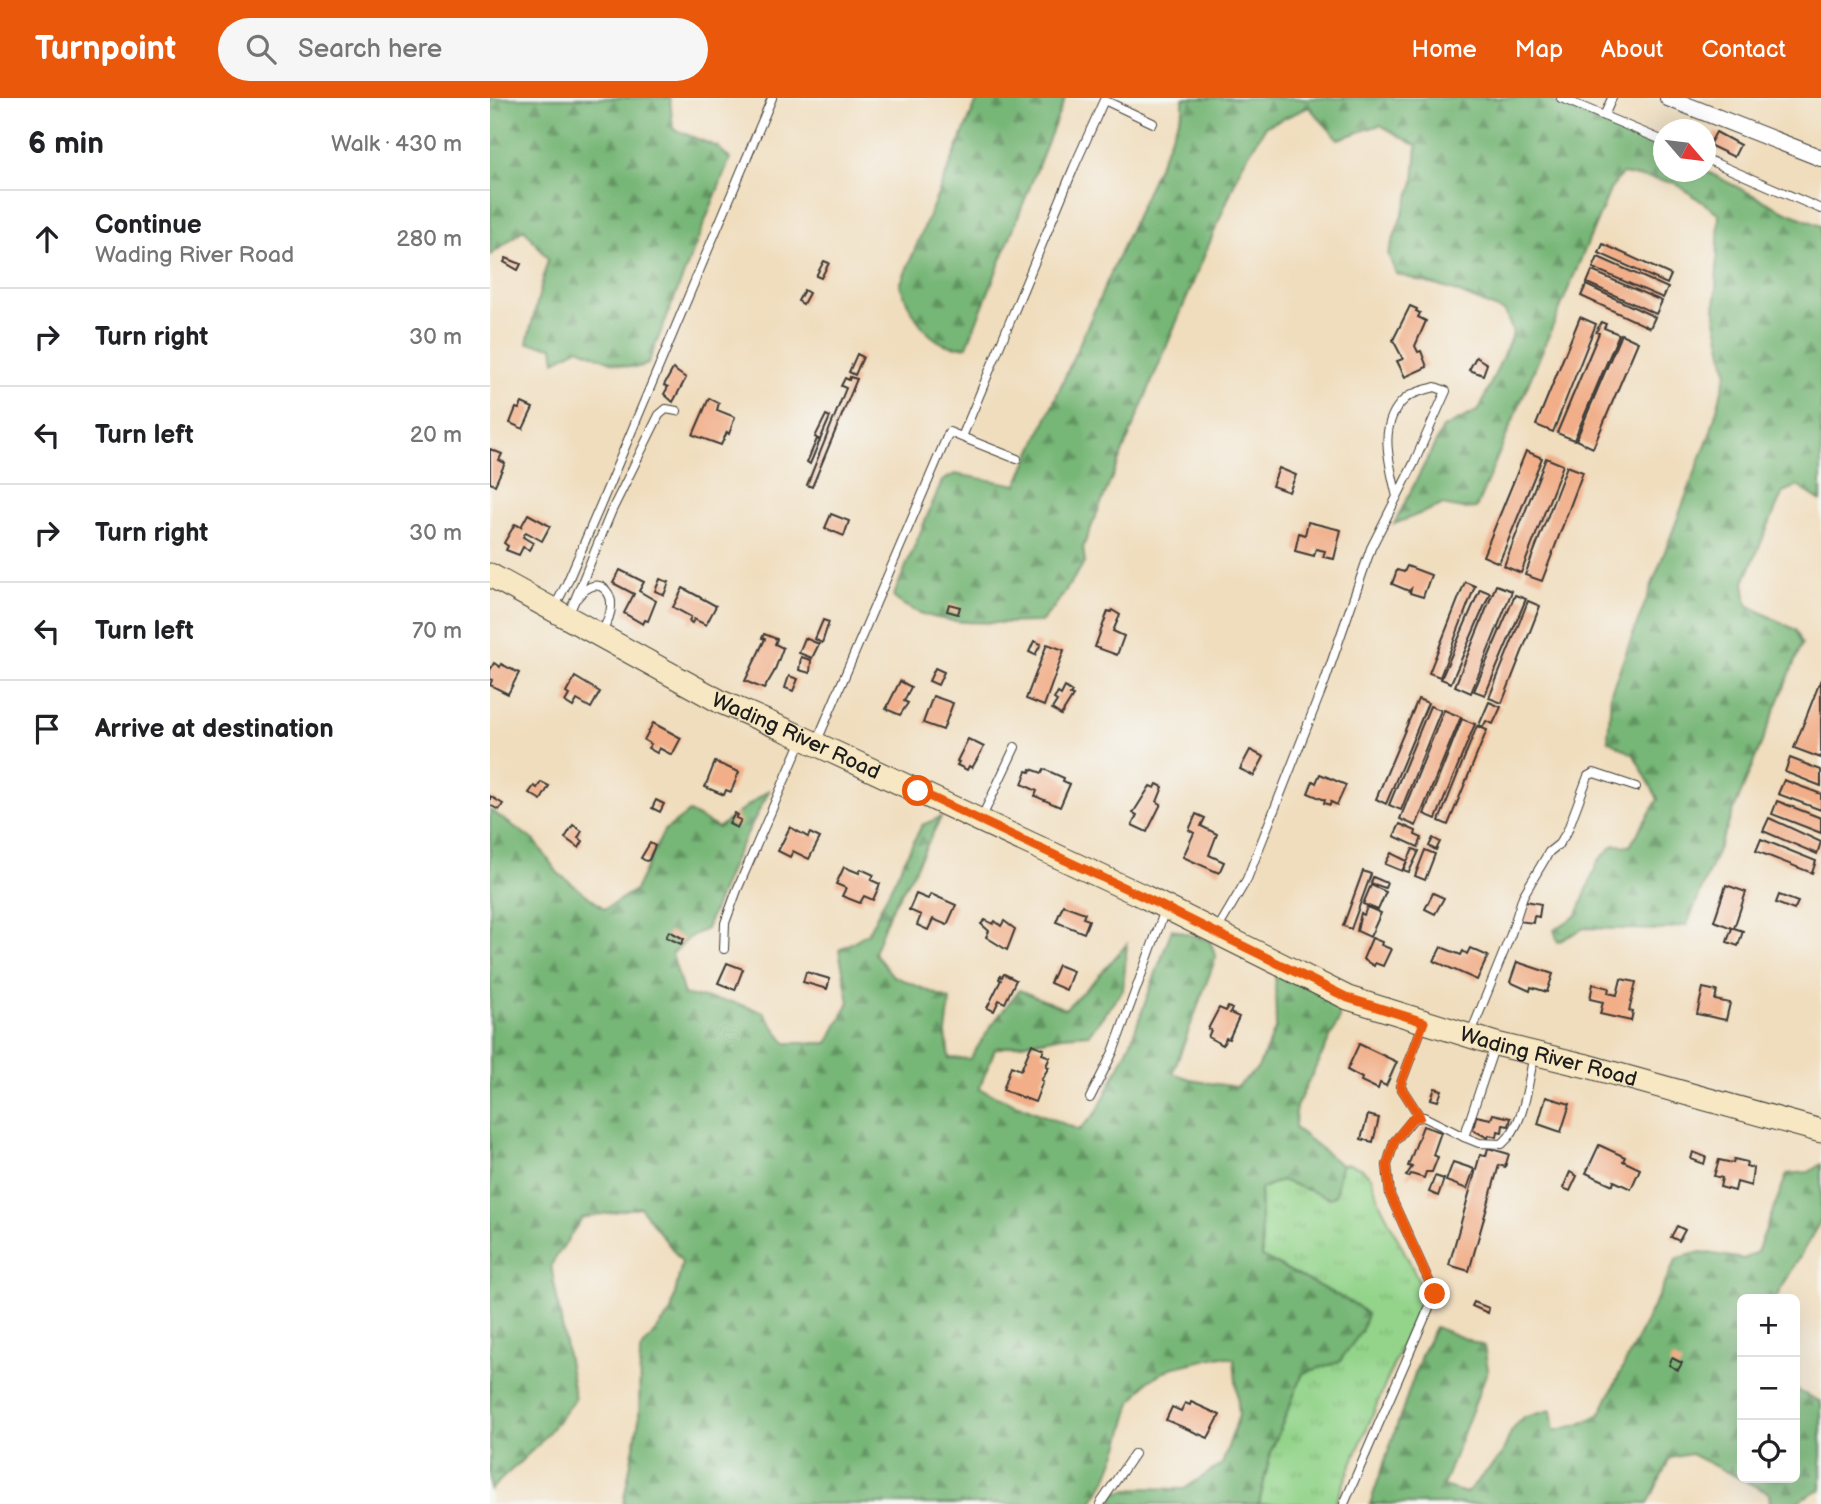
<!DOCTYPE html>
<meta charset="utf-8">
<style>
:root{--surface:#fff;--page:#f6f6f6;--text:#202124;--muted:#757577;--line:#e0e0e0;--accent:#ea580c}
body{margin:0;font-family:"Balsamiq Sans",sans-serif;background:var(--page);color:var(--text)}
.controls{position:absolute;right:21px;bottom:21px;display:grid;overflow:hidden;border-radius:10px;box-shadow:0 7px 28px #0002}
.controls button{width:63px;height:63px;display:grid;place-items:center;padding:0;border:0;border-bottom:2px solid var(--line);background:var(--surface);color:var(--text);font:35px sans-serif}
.compass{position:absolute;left:1163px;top:21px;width:63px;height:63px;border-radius:50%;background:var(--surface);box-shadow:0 7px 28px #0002;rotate:118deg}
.stop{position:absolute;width:21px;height:21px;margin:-16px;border:5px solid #ea580c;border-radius:50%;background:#fff}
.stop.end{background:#ea580c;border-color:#fff;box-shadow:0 2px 7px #0008}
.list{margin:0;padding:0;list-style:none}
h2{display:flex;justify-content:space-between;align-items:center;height:91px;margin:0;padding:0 28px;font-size:30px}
h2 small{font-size:23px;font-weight:400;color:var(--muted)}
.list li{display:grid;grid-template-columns:46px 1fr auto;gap:21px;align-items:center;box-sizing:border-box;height:98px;padding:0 28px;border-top:2px solid var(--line)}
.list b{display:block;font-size:26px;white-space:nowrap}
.list p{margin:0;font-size:23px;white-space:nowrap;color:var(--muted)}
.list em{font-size:23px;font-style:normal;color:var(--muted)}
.icon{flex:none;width:38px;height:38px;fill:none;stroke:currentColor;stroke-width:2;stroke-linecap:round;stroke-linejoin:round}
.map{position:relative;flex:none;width:1331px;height:1406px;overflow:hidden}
header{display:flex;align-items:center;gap:42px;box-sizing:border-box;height:98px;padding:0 35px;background:var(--accent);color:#fff}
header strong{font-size:33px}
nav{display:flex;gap:38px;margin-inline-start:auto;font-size:24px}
.search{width:490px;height:63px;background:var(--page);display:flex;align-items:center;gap:18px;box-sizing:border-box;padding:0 24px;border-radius:38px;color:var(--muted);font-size:26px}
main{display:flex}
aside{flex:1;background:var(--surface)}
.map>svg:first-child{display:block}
.grass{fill:url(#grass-tufts);stroke:#587853;stroke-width:2}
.forest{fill:url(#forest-firs);stroke:#496949;stroke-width:2}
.building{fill:#f1ae88}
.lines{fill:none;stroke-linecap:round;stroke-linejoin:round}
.lane-casing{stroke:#3c3934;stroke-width:10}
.street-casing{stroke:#3c3934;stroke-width:18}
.secondary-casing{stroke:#3c3934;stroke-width:25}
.lane{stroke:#fff;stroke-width:8}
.street{stroke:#fff;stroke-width:16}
.secondary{stroke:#f7e8c3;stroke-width:23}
.route{stroke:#ea580c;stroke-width:9}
.labels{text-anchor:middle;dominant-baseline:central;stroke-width:7;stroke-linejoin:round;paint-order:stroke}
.street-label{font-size:21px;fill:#1c1c1c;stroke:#f6f6f2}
</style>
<header>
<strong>Turnpoint</strong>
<div class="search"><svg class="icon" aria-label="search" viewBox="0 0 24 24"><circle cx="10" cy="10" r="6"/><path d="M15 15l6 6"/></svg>Search here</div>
<nav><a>Home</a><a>Map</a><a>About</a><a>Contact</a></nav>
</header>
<main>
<aside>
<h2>6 min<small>Walk · 430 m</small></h2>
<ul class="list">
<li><svg class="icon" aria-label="ahead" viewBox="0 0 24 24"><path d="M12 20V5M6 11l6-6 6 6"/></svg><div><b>Continue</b><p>Wading River Road</p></div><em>280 m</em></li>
<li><svg class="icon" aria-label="right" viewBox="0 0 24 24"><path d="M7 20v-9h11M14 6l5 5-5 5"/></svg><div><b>Turn right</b></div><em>30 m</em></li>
<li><svg class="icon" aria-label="left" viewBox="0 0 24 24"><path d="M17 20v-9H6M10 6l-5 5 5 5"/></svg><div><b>Turn left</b></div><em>20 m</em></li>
<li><svg class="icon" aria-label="right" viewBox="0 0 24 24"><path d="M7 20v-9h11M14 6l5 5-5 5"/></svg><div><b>Turn right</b></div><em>30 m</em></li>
<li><svg class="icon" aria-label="left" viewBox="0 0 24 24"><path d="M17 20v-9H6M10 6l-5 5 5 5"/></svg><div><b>Turn left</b></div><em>70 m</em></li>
<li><svg class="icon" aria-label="arrive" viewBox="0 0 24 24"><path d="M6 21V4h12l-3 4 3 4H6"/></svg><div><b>Arrive at destination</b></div></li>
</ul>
</aside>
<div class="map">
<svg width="1331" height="1406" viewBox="0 0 1331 1406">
<defs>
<pattern id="grass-tufts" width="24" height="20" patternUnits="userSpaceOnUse" patternTransform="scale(1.75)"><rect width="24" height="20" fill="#93d48a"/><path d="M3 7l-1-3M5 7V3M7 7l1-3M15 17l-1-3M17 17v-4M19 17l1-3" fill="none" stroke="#7eb576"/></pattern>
<pattern id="forest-firs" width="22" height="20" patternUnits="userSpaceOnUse" patternTransform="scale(1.75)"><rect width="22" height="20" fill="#76b676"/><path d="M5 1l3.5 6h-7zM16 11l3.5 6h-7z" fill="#609360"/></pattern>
</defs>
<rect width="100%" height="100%" fill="#f6f6f2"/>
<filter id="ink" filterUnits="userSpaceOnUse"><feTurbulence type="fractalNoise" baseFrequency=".0143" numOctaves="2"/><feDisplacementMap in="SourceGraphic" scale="14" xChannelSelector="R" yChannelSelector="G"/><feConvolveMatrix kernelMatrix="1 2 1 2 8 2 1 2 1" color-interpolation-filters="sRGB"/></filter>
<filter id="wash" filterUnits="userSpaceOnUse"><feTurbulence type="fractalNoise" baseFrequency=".00686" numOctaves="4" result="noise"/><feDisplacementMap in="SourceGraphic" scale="28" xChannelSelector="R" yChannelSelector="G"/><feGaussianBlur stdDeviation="1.57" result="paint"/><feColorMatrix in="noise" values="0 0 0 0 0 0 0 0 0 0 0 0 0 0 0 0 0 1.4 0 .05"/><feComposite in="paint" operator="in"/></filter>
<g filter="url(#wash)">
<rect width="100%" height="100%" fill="#f0ddbd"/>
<polygon class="grass" points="858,1066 871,1070 881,1079 890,1105 928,1181 933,1197 845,1406 769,1406 781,1353 813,1275 849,1264 877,1216 866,1207 772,1159 770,1091 791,1082 840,1100 845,1098 851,1067"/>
<g class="forest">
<path d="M0 0H180L183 31 228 49 240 61 158 266C138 276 108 258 89 250L65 263 63 249 37 245 58 161 34 131 0 158Z"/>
<path d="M488 0H575L477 248C442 255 420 215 410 187Z"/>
<path d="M693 0H1055L1173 52 1174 74 1216 73 1292 112 1331 128V403L1307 388 1293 394 1254 484 1257 507 1306 532 1312 546 1197 827 1170 832 1094 830 1068 844 1064 832 1087 817 1108 763 1124 747 1140 748 1168 701 1144 657 1118 642 1121 594 1221 333 1237 274 1225 217 1229 116 1185 85 1132 76 1120 92 986 410 973 411 952 407 904 426 953 330 989 312 1023 235 1015 214 962 192 906 176 898 156 924 84 927 48 890 27 848 41 819 9 776 28 752 67 593 449 595 464 565 508 551 524C504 524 440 532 403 499L452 383 465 376 527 387 693 12Z"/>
<polygon points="280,691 244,761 216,831 201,838 182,856 194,897 242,904 273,914 296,945 338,945 359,904 349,852 378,835 432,727 451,719 423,775 400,813 384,855 403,878 460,902 456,935 459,960 480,961 501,928 529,892 575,911 606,881 637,846 633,892 599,936 573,938 505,951 489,991 589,1032 607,1014 640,946 682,831 720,843 726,859 683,975 706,983 747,989 768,970 786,929 785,875 849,903 849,922 806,1009 805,1030 851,1067 845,1098 840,1100 791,1082 770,1091 772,1159 866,1207 877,1216 871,1234 849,1264 813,1275 781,1353 769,1406 619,1406 627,1394 651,1390 694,1391 732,1366 749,1317 744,1261 731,1258 681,1270 657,1284 642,1304 630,1346 616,1382 601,1406 133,1406 149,1322 150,1253 181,1214 192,1164 150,1109 92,1120 61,1167 85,1301 49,1346 0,1392 0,712 45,743 68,775 115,811 145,792 174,733 199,714 228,730"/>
<polygon points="1331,1066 1331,1122 1285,1201 1252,1201 1252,1380 1305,1380 1305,1291 1331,1304 1331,1393 1328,1392 1303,1406 1280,1406 1279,1395 1201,1356 1180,1360 1158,1406 880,1406 932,1255 945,1229 994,1248 998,1271 953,1388 976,1395 1011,1358 1021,1334 1032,1320 1061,1312 1064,1333 1091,1326 1110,1316 1187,1160 1211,1154 1254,1161 1267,1154 1297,1076 1319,1074"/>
</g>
<g id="blocks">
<g class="building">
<polygon points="1226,34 1250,47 1244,59 1219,47"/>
<polygon points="1113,146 1181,177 1177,186 1109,155"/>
<polygon points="1108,159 1178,190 1173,200 1103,170"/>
<polygon points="16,160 31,166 28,172 14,164"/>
<polygon points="334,163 339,165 331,180 326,178"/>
<polygon points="1102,173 1172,203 1166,216 1097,185"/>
<polygon points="1096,187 1165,219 1160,230 1091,198"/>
<polygon points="314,192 319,195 313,206 308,203"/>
<polygon points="920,208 927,211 926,213 930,215 928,219 936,223 925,248 928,254 931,253 937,269 915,279 907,263 913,261 903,242"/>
<polygon points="1090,219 1106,226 1063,334 1046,327"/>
<polygon points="1111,224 1116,226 1114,230 1129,236 1084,342 1067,335 1109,235 1106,234"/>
<polygon points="1131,236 1148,244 1103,350 1086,342"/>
<polygon points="367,256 373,259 365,277 359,274"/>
<polygon points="986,259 997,266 993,277 979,272"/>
<polygon points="183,271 196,280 183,304 174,296 178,289 174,287"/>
<polygon points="360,279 367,281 322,389 317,387 356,290 351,288 355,280 359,282"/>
<polygon points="219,300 229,305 227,312 245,319 239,336 237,334 231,347 203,337"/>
<polygon points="32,305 43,310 33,331 20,325 26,310 29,311"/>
<polygon points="336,317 340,319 330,342 325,339"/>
<polygon points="327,341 330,342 320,366 317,364"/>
<polygon points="0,351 12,356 9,362 15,365 5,387 0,385"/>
<polygon points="1036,353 1052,360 1009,465 993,458"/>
<polygon points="1056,360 1073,367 1031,475 1014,468"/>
<polygon points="1077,368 1093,374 1052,483 1035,477"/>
<polygon points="789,370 806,377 799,394 782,388"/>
<polygon points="38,416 60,428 52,443 36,434 33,439 43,445 39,452 33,449 29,457 16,452 18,448 14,445 25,426 31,429"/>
<polygon points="341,416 359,423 354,438 335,430"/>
<polygon points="818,424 851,432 844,461 833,459 835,453 826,451 824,458 805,453 809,435 815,437"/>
<polygon points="917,468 941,477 933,499 920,495 921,491 919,493 902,486 907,472 914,474"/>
<polygon points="130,472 154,484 149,493 166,503 158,523 155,522 153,526 134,515 144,496 123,485"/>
<polygon points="170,481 179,484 174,497 165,493"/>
<polygon points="975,484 985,488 950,579 939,575"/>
<polygon points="1006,487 1022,493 981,595 965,588"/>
<polygon points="193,490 226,508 216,527 204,521 202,525 199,523 201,519 183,509"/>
<polygon points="990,491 1000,495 961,585 951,581"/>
<polygon points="1025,497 1036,501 995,597 984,593"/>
<polygon points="1038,503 1050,508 1012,605 999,600"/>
<polygon points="459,506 470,509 468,516 457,513"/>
<polygon points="622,512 630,517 623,533 634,538 627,557 605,549 618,513 621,514"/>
<polygon points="333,522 339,524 332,545 325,541"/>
<polygon points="274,536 287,541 285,546 293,550 284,574 274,591 255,583 275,541 272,540"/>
<polygon points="315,540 329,546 322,560 309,555"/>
<polygon points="544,543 551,546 545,557 539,554"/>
<polygon points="557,546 574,552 554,608 536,601"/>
<polygon points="311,559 321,562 320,575 309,572"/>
<polygon points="4,565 10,569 11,566 29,575 18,596 0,587 2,582 0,581 0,572"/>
<polygon points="445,570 454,574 448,587 439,583"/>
<polygon points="299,578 308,581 303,593 295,590"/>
<polygon points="85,579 110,594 101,610 87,602 83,609 75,604 79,597 76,595"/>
<polygon points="1331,581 1331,660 1304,650"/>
<polygon points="410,583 421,589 414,603 418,605 410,617 396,611"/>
<polygon points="575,589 582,594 580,597 583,598 571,617 562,611 567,603 564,601 568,595 571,597"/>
<polygon points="443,598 463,605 453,632 433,625"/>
<polygon points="928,601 938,605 896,706 886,701"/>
<polygon points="999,604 1011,609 1003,626 996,623 993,629 989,627"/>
<polygon points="940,608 951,612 911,712 899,707"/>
<polygon points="954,612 971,619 926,728 910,721"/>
<polygon points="972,621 985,626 946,721 934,716"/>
<polygon points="163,625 191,640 182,657 169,650 167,655 158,650 161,646 154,642"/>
<polygon points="987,628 997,632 958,727 949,723"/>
<polygon points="478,641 494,649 482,670 479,668 477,672 467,667 469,664 467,663"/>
<polygon points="760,652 774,659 764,678 750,671"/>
<polygon points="1300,660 1331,672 1331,688 1295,674"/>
<polygon points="225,664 249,674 241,694 236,692 234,697 215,689"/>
<polygon points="541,671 552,675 554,671 574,680 573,683 580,686 570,709 545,698 547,693 532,686 537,673 540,674"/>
<polygon points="830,676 856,687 847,707 841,704 840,707 834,705 835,702 818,695 823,683 826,685"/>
<polygon points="1294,682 1331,696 1331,712 1288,696"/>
<polygon points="51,684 59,688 51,702 39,695 44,688 47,690"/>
<polygon points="667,686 673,689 667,704 671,706 657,734 642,727 647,717 643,715 660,688 665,690"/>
<polygon points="0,698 13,706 9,712 0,707"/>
<polygon points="166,702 174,706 170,714 162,710"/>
<polygon points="1287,703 1331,720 1331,735 1282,716"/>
<polygon points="245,715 248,717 246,720 251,722 247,730 239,726"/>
<polygon points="706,716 715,720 711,728 727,736 719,757 734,764 729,775 693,759 704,735 699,732"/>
<polygon points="1279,720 1331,744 1327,756 1273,733"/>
<polygon points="910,726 926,733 925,737 932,740 928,749 904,738"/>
<polygon points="83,727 92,733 88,740 93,743 89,750 75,740"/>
<polygon points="300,729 318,739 320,735 330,740 319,761 303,753 300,759 288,753"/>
<polygon points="943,740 950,744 946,752 939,748"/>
<polygon points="1271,741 1326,763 1322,775 1266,753"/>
<polygon points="160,745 165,748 159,762 156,763 151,760"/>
<polygon points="923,751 929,753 919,774 913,772"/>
<polygon points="935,752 945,756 935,782 925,778"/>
<polygon points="901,755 917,763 912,773 895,766"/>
<polygon points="354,769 369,775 371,771 384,777 381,782 390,786 383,802 374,798 370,805 352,798 356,790 346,786"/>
<polygon points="873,773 881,776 861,831 853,828"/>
<polygon points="883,779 897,785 895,790 881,785"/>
<polygon points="881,787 896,794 888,812 873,806"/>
<polygon points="1236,787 1256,794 1244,830 1253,833 1248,848 1237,844 1242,830 1224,823"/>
<polygon points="943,795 954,800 945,816 935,811"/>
<polygon points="426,796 438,801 441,796 466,807 457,827 443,821 438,832 427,827 431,817 419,812"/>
<polygon points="1289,797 1308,804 1304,812 1286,805"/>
<polygon points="1031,802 1051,806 1049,819 1044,818 1043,825 1028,823"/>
<polygon points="573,807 595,815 593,820 599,822 594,835 566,824"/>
<polygon points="877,809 891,815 880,839 867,833 871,815 874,817"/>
<polygon points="495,822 503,826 505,823 511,828 514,823 525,831 517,852 496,839 499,833 491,826"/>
<polygon points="179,833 194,841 191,846 176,839"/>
<polygon points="882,840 892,844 891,847 901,851 893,868 885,865 884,868 873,861"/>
<polygon points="951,849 971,857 973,853 977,856 980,850 998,858 987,882 944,863"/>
<polygon points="1027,864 1063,876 1057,894 1041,889 1040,893 1020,884"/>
<polygon points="237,865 253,871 245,892 228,885"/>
<polygon points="568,867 583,873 576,892 560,885"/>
<polygon points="316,874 340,881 337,891 313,884"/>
<polygon points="514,876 526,882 515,905 509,902 504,913 497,910 511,882 509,881 510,878 512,879"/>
<polygon points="1131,881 1146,884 1139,913 1143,914 1141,923 1110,916 1113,904 1100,901 1103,886 1119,890 1118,895 1127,897"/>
<polygon points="1213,890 1227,893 1225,902 1240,905 1236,922 1207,916"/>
<polygon points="738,909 742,911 740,915 749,919 739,941 736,940 733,947 718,939 721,932 718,931 729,910 736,913"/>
<polygon points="542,946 554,951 552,956 560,959 556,968 559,969 551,982 553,983 545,1004 513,992 521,968 531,972"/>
<polygon points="869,946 907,964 896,988 890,985 888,991 871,983 872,980 857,972"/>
<polygon points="945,990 952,992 948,1003 941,1001"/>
<polygon points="1056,999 1080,1006 1071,1034 1048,1026"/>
<polygon points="1003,1016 1021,1020 1019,1028 1013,1027 1012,1034 1008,1033 1007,1039 999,1037 998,1040 983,1032 986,1018 1001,1021"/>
<polygon points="878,1017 889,1020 883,1044 871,1041"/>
<polygon points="933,1028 951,1034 943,1057 948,1059 942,1074 936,1074 934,1080 921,1076 919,1079 916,1078 922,1069 918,1068"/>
<polygon points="1109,1047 1135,1059 1133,1063 1150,1071 1141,1091 1124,1083 1123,1087 1096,1075"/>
<polygon points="998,1050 1019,1056 1015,1069 1009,1067 979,1173 959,1167 990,1057 996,1058"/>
<polygon points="1203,1054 1216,1059 1214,1066 1201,1061"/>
<polygon points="1244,1061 1257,1064 1256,1068 1263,1070 1261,1088 1247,1084 1245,1093 1230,1089 1232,1080 1224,1078 1229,1062 1243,1065"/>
<polygon points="963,1064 984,1071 977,1091 956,1083"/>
<polygon points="1080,1074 1087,1078 1080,1093 1073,1090"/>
<polygon points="945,1078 954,1081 948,1098 939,1094"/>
<polygon points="1187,1128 1195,1132 1189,1143 1181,1139"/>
<polygon points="984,1204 999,1210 998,1215 982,1208"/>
<polygon points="1182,1260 1192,1265 1188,1272 1179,1267"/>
<polygon points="701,1304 730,1317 718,1340 676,1322 682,1309 691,1313 695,1305 700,1307"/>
</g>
</g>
</g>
<g filter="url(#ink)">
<use href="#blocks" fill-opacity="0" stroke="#3c3934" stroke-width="2"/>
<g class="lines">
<defs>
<g id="lane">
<polyline points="1071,0 1174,43"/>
<polyline points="1114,18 1122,0"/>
<polyline points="1216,61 1331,111"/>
<polyline points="472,339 584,69 614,2 663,25"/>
<path d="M87 500C90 496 96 491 100 489 113 483 122 497 121 508 121 518 116 527 111 535"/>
<polyline points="64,510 77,485 111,406 282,0"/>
<polyline points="79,516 122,412 169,317 176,311 187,313"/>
<polyline points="327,643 459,334 527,361"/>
<polyline points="492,719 525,649"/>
<path d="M727 832 757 781 835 583 881 450 923 367 956 293 945 289C936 292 922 294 915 301 886 326 900 367 907 399"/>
<polyline points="234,851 235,825 247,792 312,642"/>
<polyline points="981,935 1021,836 1033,798 1059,754 1069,746 1077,734 1098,678 1104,675 1146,689"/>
<polyline points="600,1000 623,954 675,812"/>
<polyline points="930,1019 910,988 934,924"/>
<path d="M974 1039 989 1045 1012 1046C1036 1025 1037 987 1044 957"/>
<polyline points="610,1406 644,1356"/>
<polyline points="854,1406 945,1196 900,1097 897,1067 904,1044 924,1020 934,1019 974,1039 1005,947"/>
</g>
<polyline id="street" points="1178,0 1331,60"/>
<g id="secondary">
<path id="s1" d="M0 477 231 604 298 633 655 799 858 900 1006 946 1097 968 1331 1033"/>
</g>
</defs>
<use href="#lane" class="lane-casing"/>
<use href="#street" class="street-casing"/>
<use href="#secondary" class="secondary-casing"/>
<use href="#lane" class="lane"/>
<use href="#street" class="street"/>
<use href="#secondary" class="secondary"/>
</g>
</g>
<g class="lines" filter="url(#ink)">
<polyline class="route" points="428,693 654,799 858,900 934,924 910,988 930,1019 923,1020 904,1044 897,1067 900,1097 945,1196"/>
</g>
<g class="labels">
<g class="street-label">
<text stroke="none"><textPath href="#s1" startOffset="346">Wading River Road</textPath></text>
<text stroke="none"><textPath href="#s1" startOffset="1166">Wading River Road</textPath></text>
</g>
</g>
</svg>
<div class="controls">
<button>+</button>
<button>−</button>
<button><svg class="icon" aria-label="locate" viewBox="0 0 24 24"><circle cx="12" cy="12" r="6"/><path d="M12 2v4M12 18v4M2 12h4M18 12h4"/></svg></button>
</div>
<svg class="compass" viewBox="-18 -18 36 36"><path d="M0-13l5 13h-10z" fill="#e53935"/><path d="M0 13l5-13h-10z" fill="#757577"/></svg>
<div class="stop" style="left:428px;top:693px"></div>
<div class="stop end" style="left:945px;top:1196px"></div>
</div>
</main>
